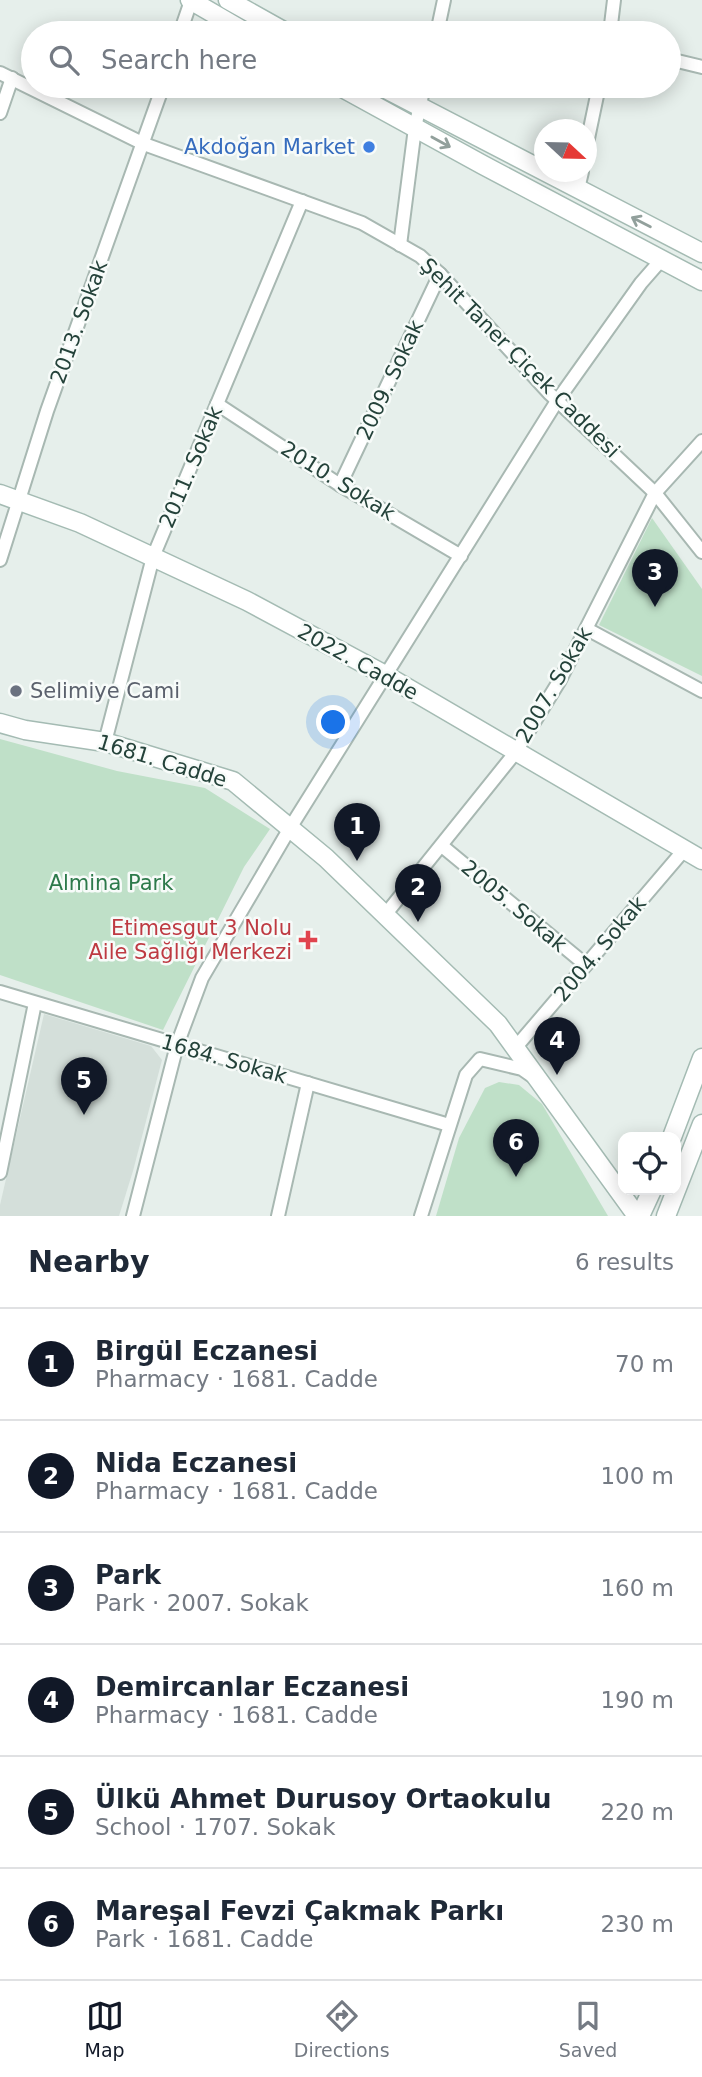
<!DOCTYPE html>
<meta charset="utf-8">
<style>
:root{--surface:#fff;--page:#f6f6f7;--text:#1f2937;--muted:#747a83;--line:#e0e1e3;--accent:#111827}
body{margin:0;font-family:"DejaVu Sans",sans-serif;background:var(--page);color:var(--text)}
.controls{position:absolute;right:21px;bottom:21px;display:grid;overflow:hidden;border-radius:14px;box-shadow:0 4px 18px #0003}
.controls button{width:63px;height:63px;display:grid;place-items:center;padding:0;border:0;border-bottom:2px solid var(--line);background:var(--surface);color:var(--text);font:35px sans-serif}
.compass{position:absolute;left:534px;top:119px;width:63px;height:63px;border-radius:50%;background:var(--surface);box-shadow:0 4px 18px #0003;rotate:112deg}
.you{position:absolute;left:334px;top:723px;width:24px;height:24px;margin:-18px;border:5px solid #fff;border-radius:50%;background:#1a73e8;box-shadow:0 0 0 10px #1a73e833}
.badge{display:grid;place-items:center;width:46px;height:46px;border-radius:50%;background:var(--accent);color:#fff;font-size:23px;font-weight:700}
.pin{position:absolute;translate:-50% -58px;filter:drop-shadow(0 2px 4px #0008)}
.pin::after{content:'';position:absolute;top:37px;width:24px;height:21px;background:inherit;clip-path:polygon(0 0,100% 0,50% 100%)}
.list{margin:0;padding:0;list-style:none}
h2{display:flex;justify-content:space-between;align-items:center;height:91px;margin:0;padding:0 28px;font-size:30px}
h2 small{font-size:23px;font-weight:400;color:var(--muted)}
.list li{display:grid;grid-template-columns:46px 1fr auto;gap:21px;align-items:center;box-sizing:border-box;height:112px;padding:0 28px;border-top:2px solid var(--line)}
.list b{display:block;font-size:26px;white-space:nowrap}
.list p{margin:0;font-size:23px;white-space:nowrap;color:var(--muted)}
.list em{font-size:23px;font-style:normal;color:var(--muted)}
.icon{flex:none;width:38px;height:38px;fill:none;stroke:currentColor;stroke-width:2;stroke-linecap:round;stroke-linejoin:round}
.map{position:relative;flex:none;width:702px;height:1216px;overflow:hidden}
.search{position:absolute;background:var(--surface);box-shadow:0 4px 18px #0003;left:21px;right:21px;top:21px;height:77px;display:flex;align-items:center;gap:18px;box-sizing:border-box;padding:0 24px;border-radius:38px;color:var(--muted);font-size:26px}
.sheet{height:763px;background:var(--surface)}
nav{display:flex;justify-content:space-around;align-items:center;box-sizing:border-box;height:98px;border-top:2px solid var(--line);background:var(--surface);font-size:19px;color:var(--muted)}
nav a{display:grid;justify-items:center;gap:4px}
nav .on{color:var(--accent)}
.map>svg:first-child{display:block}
.built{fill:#d4dfda}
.green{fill:#bfe0c8}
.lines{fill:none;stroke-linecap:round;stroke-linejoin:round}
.street-casing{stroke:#a8b8b2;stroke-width:16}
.secondary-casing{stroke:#a4bbb3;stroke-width:21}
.street{stroke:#fff;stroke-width:12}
.secondary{stroke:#fff;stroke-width:18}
.oneway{stroke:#92a09c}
.shop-dot{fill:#3f7fe0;stroke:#f7fbf9;stroke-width:2.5}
.worship-dot{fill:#6b7280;stroke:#f7fbf9;stroke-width:2.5}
.health-dot{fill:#e0444e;stroke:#f7fbf9;stroke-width:2.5}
.labels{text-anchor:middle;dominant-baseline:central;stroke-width:5;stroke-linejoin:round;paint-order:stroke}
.shop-label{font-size:21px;fill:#366cbe;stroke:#f7fbf9;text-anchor:end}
.street-label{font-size:21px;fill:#24423a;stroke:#f7fbf9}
.worship-label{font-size:21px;fill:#5b616d;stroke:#f7fbf9;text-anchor:start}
.park-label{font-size:21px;fill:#2d7a4b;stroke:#f7fbf9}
.health-label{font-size:21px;fill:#be3a42;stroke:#f7fbf9;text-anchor:end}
</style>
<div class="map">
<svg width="702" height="1216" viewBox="0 0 702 1216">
<rect width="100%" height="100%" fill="#e6efeb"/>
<polygon class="built" points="44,1014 151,1046 162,1060 133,1171 119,1216 0,1216 0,1205"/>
<g class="green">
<polygon points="652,518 702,589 702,676 599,625"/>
<polygon points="0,739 117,771 205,788 270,829 244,867 163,1030 0,975"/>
<polygon points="499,1082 519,1085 542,1104 608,1216 436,1216 459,1138 485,1088"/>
</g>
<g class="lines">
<defs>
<g id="street">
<polyline points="180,33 191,1"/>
<polyline points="437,33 444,0"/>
<polyline points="610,33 614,0"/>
<polyline points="669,59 702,67"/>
<polyline points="0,73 144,144 362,223 420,256 440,274 550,394 655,493 702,552"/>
<polyline points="0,113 12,78"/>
<polyline points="586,148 599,86"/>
<polyline points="578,189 582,172"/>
<polyline points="400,245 415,128 424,86"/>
<polyline points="217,404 340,485 461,556"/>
<polyline points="340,485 440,274"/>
<polyline points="0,560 47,411 163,86"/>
<polyline points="587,629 702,691"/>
<polyline points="105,742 153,557 302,201"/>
<polyline points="442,846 586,965"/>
<polyline points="385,915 515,753 560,680 655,493 702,441"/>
<polyline points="0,992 449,1125"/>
<polyline points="516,1047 684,850"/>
<polyline points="0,1173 35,1003"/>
<polyline points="133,1216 177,1045 202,978 290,828 557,401 641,283 662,259"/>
<polyline points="278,1216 308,1083"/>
<polyline points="421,1216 466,1075 480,1059 522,1069 532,1076"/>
</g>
<g id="secondary">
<polyline points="190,0 247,33"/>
<polyline points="228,0 287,33"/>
<polyline points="339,86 483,165 702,281"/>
<polyline points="380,86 702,253"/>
<polyline points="0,494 80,523 247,601 387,676 702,860"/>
<polyline points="0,723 25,730 105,742 233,781 326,858 498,1024 637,1216"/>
<polyline points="672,1137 702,1058"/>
<polyline points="640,1216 652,1190"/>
<polyline points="666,1216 702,1124"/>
</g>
</defs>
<use href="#street" class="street-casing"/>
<use href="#secondary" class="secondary-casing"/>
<use href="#street" class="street"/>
<use href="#secondary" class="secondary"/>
</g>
<defs><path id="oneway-shaft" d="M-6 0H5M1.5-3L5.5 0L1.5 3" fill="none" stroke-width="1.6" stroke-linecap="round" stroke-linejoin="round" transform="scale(1.75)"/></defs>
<g class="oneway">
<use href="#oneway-shaft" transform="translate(441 142) rotate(29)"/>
<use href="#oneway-shaft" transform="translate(641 222) rotate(-153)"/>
</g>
<circle class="shop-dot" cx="369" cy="147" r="7"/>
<circle class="worship-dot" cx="16" cy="691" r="7"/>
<path class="health-dot" d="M304.5 929.5h7v7h7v7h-7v7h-7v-7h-7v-7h7z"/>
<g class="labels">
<g class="shop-label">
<text x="355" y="147">Akdoğan Market</text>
</g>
<g class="street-label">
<text transform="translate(79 322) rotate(-70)">2013. Sokak</text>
<text transform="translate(520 358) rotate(45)">Şehit Taner Çiçek Caddesi</text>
<text transform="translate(390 380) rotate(-65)">2009. Sokak</text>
<text transform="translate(191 467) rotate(-67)">2011. Sokak</text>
<text transform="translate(338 481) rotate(32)">2010. Sokak</text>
<text transform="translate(358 662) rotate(29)">2022. Cadde</text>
<text transform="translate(554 685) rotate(-60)">2007. Sokak</text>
<text transform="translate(162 761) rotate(17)">1681. Cadde</text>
<text transform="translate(514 906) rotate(40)">2005. Sokak</text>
<text transform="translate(600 949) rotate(-50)">2004. Sokak</text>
<text transform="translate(224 1059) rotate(16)">1684. Sokak</text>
</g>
<g class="worship-label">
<text x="30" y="691">Selimiye Cami</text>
</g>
<g class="park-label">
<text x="111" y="883">Almina Park</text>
</g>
<g class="health-label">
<text x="292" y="928">Etimesgut 3 Nolu<tspan x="292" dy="24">Aile Sağlığı Merkezi</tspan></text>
</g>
</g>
</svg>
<div class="controls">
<button><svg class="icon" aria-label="locate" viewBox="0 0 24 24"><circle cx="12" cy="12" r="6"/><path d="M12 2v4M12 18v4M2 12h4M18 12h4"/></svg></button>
</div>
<svg class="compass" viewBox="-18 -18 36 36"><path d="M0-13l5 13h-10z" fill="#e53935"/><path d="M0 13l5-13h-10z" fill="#747a83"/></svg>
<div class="you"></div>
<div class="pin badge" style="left:357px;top:861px">1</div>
<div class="pin badge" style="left:418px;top:922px">2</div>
<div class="pin badge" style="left:655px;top:607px">3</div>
<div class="pin badge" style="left:557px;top:1075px">4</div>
<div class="pin badge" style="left:84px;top:1115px">5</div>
<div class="pin badge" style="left:516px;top:1177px">6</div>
<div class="search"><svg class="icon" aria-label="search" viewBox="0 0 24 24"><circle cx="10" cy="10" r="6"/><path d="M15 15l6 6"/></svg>Search here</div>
</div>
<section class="sheet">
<h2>Nearby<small>6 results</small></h2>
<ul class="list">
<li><span class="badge">1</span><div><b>Birgül Eczanesi</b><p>Pharmacy · 1681. Cadde</p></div><em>70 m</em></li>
<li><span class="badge">2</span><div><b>Nida Eczanesi</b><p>Pharmacy · 1681. Cadde</p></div><em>100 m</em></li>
<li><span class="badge">3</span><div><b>Park</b><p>Park · 2007. Sokak</p></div><em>160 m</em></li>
<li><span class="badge">4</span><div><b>Demircanlar Eczanesi</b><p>Pharmacy · 1681. Cadde</p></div><em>190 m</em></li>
<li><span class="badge">5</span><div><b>Ülkü Ahmet Durusoy Ortaokulu</b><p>School · 1707. Sokak</p></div><em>220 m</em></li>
<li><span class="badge">6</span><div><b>Mareşal Fevzi Çakmak Parkı</b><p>Park · 1681. Cadde</p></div><em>230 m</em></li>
</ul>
</section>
<nav>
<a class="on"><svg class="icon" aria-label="map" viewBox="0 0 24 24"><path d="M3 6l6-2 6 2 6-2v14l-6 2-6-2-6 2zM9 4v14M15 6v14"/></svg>Map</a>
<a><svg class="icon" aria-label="directions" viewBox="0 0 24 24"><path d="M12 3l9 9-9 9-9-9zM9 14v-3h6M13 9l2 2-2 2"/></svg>Directions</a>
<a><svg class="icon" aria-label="saved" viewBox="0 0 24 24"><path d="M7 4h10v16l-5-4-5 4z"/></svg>Saved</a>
</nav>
